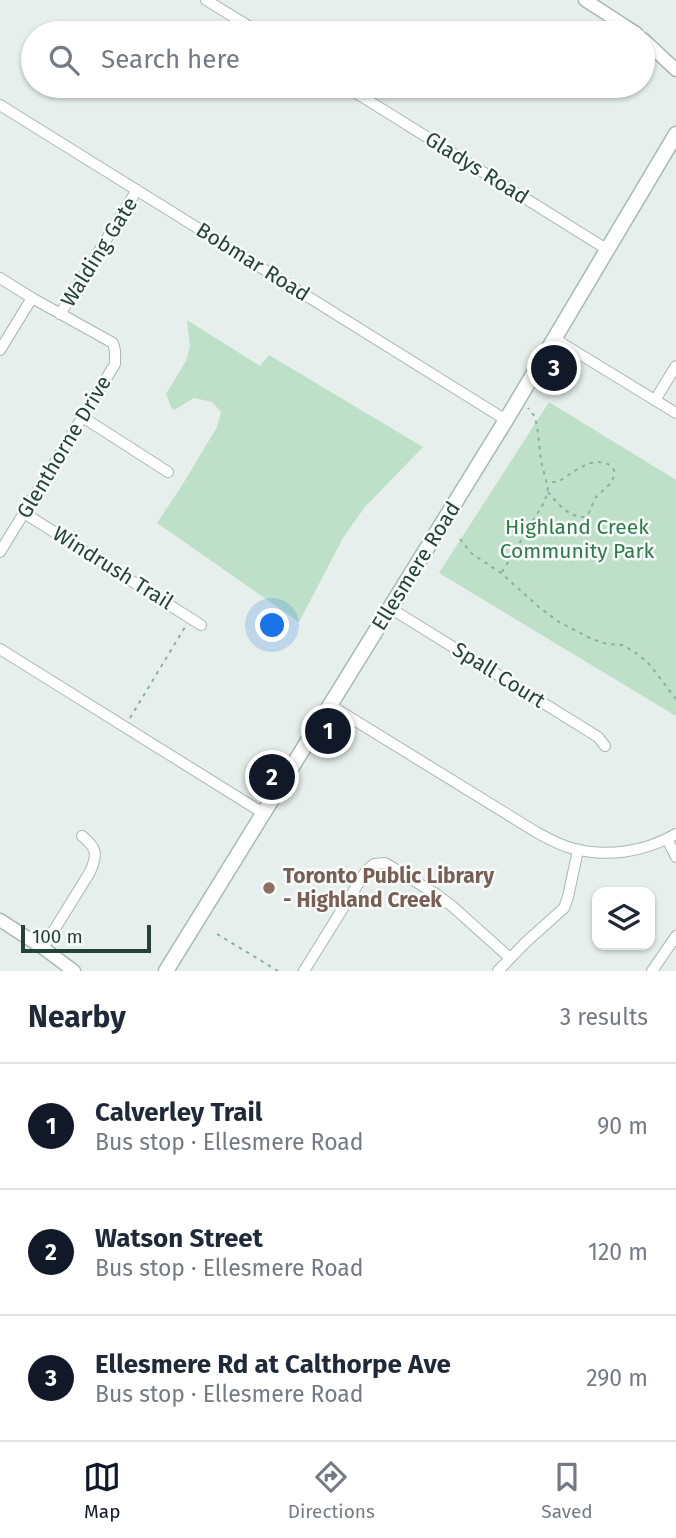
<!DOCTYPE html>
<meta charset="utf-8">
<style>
:root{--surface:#fff;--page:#f2f2f3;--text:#1f2937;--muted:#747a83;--line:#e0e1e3;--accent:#111827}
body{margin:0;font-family:"Fira Sans",sans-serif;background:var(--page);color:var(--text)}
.controls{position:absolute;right:21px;bottom:21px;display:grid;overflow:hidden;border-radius:14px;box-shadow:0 2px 5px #0004}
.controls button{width:63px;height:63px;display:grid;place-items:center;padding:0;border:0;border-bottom:2px solid var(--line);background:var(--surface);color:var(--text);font:35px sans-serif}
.scale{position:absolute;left:21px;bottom:18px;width:130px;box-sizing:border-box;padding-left:7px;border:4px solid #24423a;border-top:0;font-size:19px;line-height:24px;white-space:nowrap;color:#24423a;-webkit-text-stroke:5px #f7fbf9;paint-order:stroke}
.you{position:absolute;left:273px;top:626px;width:24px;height:24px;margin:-18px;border:5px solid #fff;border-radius:50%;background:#1a73e8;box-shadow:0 0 0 10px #1a73e833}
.badge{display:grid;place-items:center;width:46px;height:46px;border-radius:50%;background:var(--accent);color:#fff;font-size:23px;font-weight:700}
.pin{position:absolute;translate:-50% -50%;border:4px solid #fff;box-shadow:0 2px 7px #0006}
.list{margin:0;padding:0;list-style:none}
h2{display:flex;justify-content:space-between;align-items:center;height:91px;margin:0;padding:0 28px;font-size:30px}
h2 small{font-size:23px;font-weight:400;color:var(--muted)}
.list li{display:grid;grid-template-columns:46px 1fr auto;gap:21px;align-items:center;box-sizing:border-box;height:126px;padding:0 28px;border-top:2px solid var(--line)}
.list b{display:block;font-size:26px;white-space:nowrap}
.list p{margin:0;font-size:23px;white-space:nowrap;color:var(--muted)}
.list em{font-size:23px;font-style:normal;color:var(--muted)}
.icon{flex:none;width:38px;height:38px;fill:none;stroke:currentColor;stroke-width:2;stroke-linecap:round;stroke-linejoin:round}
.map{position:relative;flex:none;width:676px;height:971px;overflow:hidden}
.search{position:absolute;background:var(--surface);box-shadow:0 2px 5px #0004;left:21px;right:21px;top:21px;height:77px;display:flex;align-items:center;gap:18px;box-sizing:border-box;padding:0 24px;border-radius:38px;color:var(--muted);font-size:26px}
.sheet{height:469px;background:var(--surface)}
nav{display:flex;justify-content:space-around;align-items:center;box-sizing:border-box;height:98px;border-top:2px solid var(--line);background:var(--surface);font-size:19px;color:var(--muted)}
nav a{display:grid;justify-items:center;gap:4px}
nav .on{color:var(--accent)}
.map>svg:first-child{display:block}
.green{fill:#bfe0c8}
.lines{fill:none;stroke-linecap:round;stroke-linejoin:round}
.minor-casing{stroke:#a8b8b2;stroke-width:12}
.tertiary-casing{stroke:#a8b8b2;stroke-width:15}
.secondary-casing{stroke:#a4bbb3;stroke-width:17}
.path{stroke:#86b3a5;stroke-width:2;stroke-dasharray:3.5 5;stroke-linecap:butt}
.minor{stroke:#fff;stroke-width:10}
.tertiary{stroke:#fff;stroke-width:12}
.secondary{stroke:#fff;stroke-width:14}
.education-dot{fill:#8d6e63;stroke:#f7fbf9;stroke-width:2.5}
.labels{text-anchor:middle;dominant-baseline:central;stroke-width:5;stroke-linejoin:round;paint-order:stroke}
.street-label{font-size:21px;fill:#24423a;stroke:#f7fbf9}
.park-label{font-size:21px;fill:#2d7a4b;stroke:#f7fbf9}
.education-label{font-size:21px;font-weight:bold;fill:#785e54;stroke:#f7fbf9;text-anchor:start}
</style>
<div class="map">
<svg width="676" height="971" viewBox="0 0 676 971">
<rect width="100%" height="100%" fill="#e6efeb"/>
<g class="green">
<polygon points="187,320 260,366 269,355 423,447 364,508 343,538 299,622 157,523 181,487 217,427 221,412 212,402 194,398 174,410 171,407 166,394 186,361 190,347"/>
<polygon points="549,402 676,480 676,716 439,573"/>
</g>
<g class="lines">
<defs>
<g id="minor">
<polyline points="206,0 260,33"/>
<polyline points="345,86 608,250"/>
<polyline points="0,105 506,420"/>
<polyline points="0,278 32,298 113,343 115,351 115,364 0,552"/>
<polyline points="60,314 137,190"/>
<polyline points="555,339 676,413"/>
<polyline points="0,350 32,298"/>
<polyline points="655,400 676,366"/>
<polyline points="84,418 168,472"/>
<polyline points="24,513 201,625"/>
<polyline points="390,608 598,737 605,746"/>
<polyline points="0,649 263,813"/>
<path d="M330 705 536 832C547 838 559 845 571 848 607 858 644 852 676 834"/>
<polyline points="667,839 676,857"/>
<path d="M43 948 90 872C98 854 97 848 82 836"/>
<polyline points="304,971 366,871 374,864 385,863 436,894 452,906 510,958"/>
<polyline points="498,971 526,942 564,908 568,897 578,850"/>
<polyline points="652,971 676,936"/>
</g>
<g id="tertiary">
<polyline points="585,0 636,33"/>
<polyline points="643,39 676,70"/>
<polyline points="0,920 43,948 74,971"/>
</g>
<polyline id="secondary" points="166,971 506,420 676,134"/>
</defs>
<use href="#minor" class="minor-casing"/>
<use href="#tertiary" class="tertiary-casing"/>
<use href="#secondary" class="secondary-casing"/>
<g class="path">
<path d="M548 492C558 504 568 517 585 517L589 513 595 498 612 482 614 475V470L608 464 599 462 590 463 579 468 561 480 556 482H549"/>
<polyline points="460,539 471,553 501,573 540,608 559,622 592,639 607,644 623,645 639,655 650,665 676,699"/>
<polyline points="502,572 545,501 548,488 541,461 538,433 535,417 528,408"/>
<polyline points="130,718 185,627"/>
<polyline points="217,934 278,971"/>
</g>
<use href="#minor" class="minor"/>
<use href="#tertiary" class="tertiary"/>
<use href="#secondary" class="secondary"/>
</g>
<circle class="education-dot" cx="269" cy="888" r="7"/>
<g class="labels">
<g class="street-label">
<text transform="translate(477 168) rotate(32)">Gladys Road</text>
<text transform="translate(99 252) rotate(-58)">Walding Gate</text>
<text transform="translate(253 262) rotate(32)">Bobmar Road</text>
<text transform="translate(64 447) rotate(-59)">Glenthorne Drive</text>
<text transform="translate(416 566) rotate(-58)">Ellesmere Road</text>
<text transform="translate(113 568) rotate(32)">Windrush Trail</text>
<text transform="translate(499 675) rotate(32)">Spall Court</text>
</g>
<g class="park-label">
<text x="577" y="527">Highland Creek<tspan x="577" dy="24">Community Park</tspan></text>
</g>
<g class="education-label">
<text x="283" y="876">Toronto Public Library<tspan x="283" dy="24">- Highland Creek</tspan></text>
</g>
</g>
</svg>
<div class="controls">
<button><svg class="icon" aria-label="layers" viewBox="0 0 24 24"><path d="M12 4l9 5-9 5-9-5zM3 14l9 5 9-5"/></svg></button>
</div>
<div class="scale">100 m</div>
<div class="you"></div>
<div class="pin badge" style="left:328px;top:731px">1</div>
<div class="pin badge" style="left:272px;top:777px">2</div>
<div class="pin badge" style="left:554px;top:368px">3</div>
<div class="search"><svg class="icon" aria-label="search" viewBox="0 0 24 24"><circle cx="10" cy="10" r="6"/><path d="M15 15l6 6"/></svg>Search here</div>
</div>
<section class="sheet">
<h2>Nearby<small>3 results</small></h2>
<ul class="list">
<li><span class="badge">1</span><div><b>Calverley Trail</b><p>Bus stop · Ellesmere Road</p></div><em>90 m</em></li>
<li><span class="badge">2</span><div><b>Watson Street</b><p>Bus stop · Ellesmere Road</p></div><em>120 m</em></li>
<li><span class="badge">3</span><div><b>Ellesmere Rd at Calthorpe Ave</b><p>Bus stop · Ellesmere Road</p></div><em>290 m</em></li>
</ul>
</section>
<nav>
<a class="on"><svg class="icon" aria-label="map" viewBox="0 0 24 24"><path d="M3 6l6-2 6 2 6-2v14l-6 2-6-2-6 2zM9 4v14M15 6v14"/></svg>Map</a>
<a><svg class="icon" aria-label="directions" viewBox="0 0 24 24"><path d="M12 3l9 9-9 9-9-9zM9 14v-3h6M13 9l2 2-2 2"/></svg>Directions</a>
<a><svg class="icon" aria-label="saved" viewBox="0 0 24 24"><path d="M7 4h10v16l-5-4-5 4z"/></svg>Saved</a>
</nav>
